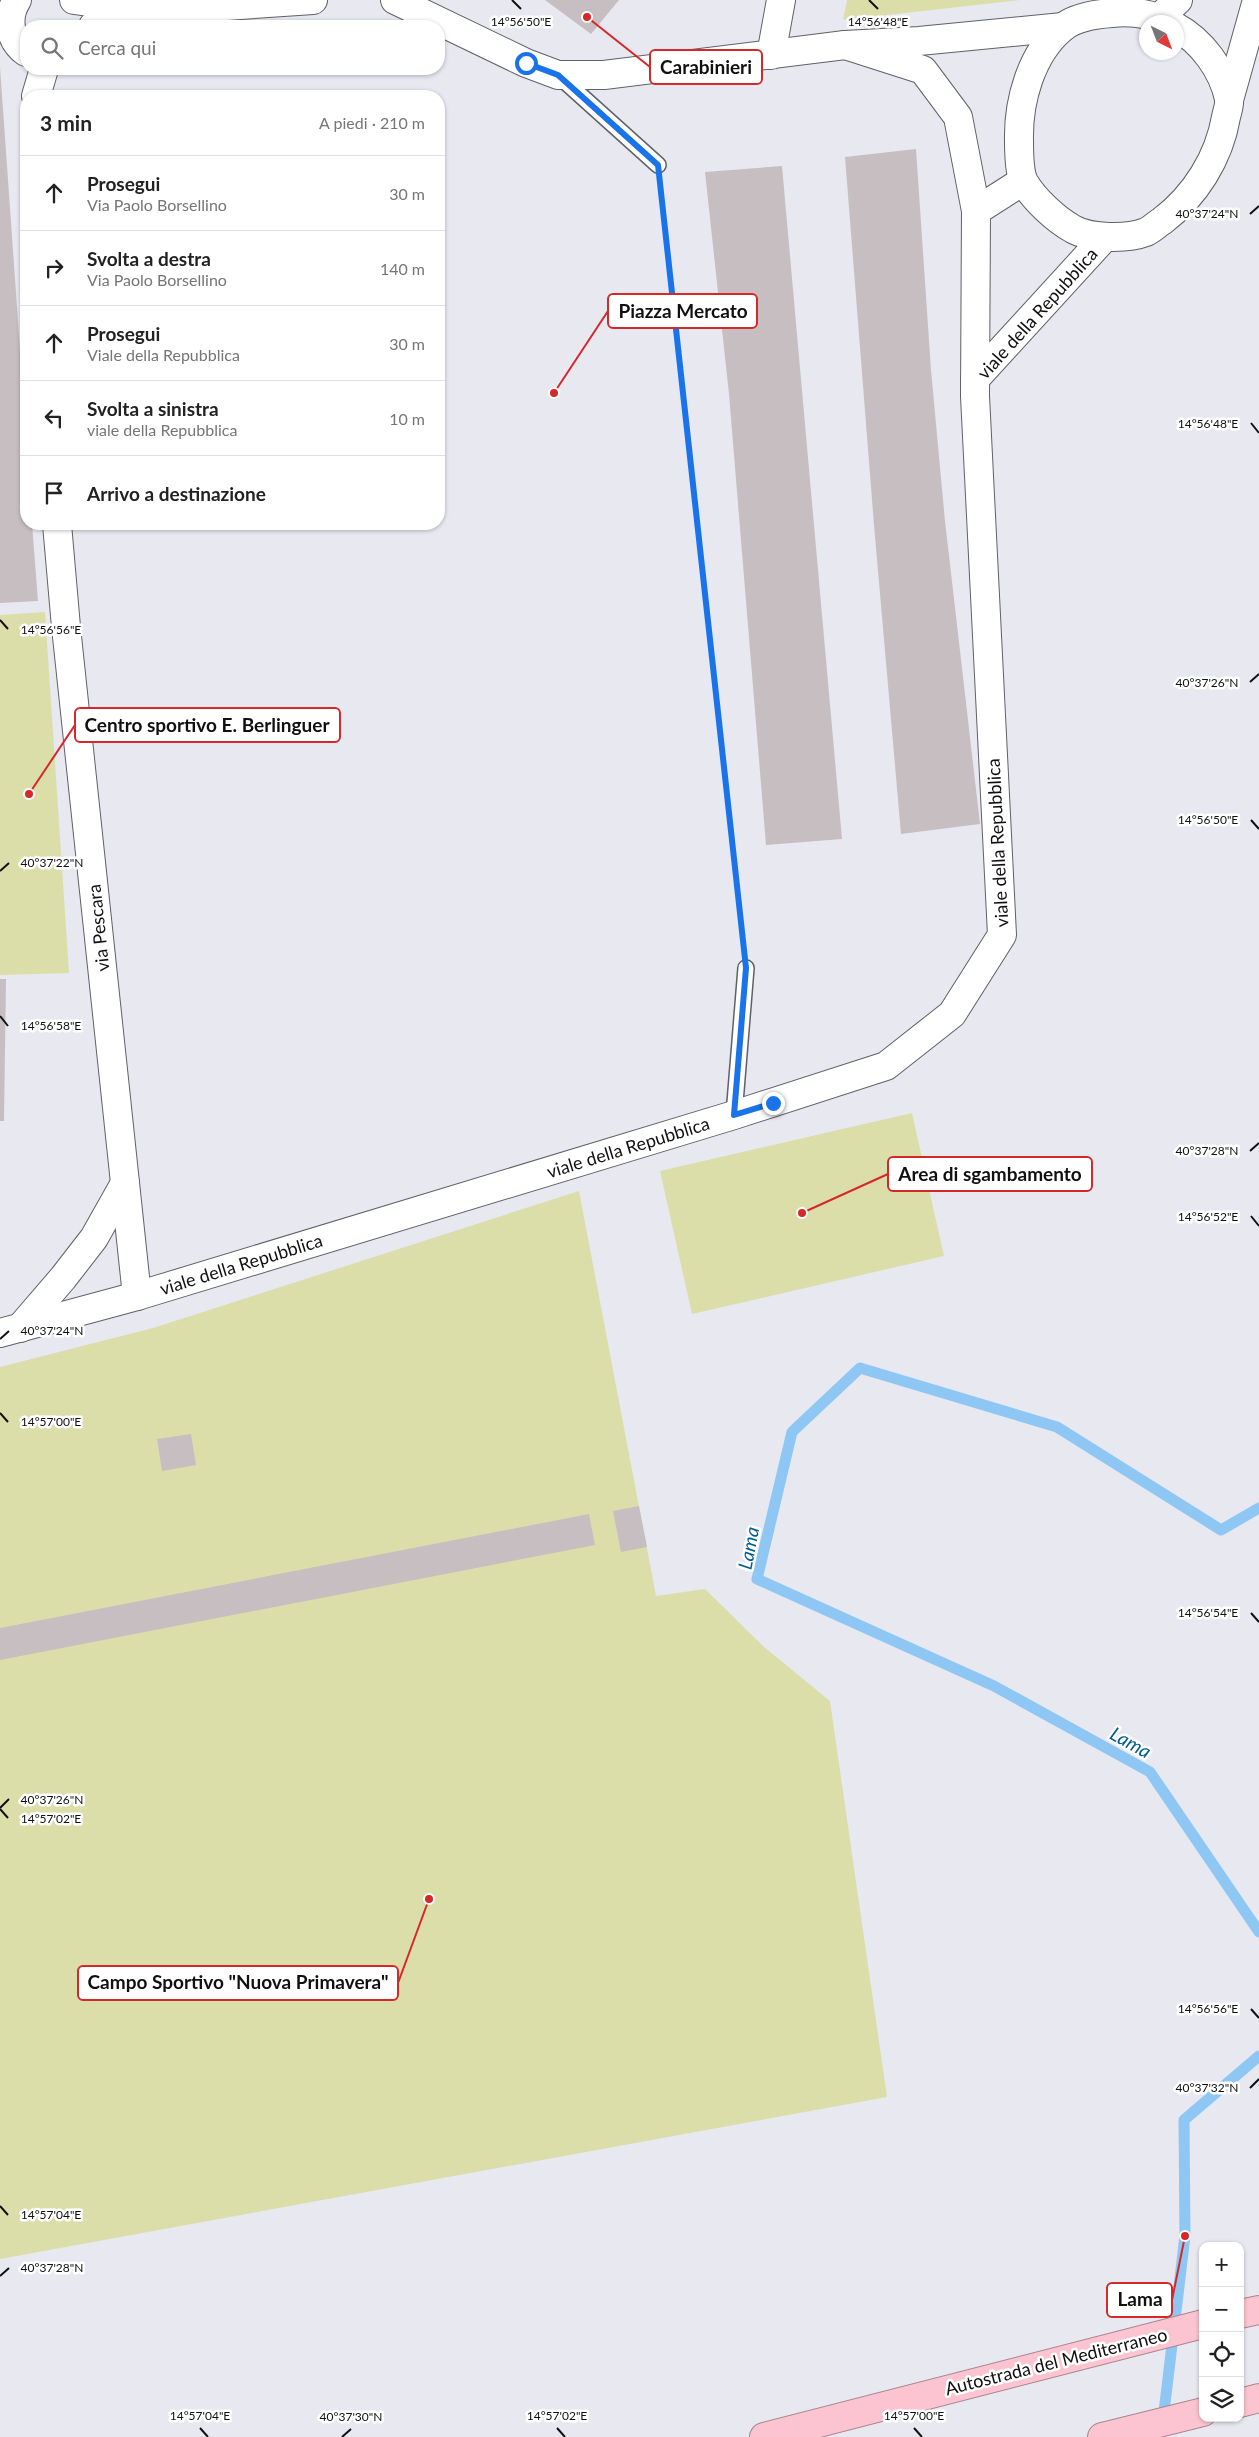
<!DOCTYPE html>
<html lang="it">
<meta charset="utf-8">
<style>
:root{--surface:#fff;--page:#f2f2f2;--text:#222;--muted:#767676;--line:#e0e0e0}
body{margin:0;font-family:Lato,sans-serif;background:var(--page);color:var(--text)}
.controls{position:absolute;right:15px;bottom:15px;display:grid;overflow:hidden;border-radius:10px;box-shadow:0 1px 4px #0004}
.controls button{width:45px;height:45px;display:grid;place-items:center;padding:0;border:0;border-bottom:1px solid var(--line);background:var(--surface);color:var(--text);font:25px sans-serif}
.compass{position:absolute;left:1139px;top:15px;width:45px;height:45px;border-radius:50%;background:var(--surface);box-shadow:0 1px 4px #0004;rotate:138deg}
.stop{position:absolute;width:15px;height:15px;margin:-11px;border:4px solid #1a73e8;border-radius:50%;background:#fff}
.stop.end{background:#1a73e8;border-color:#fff;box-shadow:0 1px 5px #0008}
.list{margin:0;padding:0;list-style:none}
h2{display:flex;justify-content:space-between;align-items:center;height:65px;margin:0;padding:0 20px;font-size:21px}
h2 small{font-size:16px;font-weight:400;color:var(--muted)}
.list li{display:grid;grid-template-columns:32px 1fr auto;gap:15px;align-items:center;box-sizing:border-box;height:75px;padding:0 20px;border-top:1px solid var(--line)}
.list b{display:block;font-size:19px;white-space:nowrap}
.list p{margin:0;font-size:16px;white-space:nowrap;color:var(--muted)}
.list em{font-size:16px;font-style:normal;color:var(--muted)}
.icon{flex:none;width:28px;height:28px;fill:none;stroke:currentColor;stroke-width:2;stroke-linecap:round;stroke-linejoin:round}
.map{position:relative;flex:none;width:1259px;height:2437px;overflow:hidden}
.search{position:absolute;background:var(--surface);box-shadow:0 1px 4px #0004;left:20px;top:20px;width:425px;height:55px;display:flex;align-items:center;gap:12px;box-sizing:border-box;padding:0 18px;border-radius:20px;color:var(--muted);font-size:19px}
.panel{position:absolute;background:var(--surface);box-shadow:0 1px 4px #0004;left:20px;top:90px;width:425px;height:440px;border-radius:20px}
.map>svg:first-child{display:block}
.green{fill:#dbdea9}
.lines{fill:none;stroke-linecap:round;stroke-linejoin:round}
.stream{stroke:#8ec7f4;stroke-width:11}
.building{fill:#c7bec1}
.service-casing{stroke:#606067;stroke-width:18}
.minor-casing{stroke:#606067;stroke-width:30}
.motorway-casing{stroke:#a9858e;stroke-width:30}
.path{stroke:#87878c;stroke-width:3;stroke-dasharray:5 2.5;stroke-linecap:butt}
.service{stroke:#fff;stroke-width:15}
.minor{stroke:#fff;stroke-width:28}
.motorway{stroke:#fcc4d1;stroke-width:28}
.route{stroke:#1a73e8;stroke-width:6}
.ticks{fill:none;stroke:#101012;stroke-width:2}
.labels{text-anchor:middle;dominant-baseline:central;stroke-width:5;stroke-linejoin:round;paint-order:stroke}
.street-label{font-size:18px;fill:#101012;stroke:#fff}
.water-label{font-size:19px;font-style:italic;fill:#005c90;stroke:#fff}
.ticks-label{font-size:12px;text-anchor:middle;fill:#101012;stroke:#fff;stroke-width:5;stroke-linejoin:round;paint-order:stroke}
.leader{fill:none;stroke:#d62828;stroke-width:2}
.callout-dot{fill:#d62828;stroke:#fff;stroke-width:2}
.callout{fill:#fff;stroke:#d62828;stroke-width:2}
.callout-label{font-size:19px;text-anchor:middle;font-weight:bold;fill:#101012}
</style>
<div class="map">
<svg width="1259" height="2437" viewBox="0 0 1259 2437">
<rect width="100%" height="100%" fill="#e8e8f0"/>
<g class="green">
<polygon points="847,0 1020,0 843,20"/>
<polygon points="45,612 69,973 0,975 0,615"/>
<polygon points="912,1113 944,1256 692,1314 660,1171"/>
<polygon points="579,1191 656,1596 705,1589 764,1647 830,1701 887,2097 0,2259 0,1367 153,1328"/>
</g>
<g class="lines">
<g class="stream">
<polyline points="1259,1508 1221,1530 1057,1427 860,1368 792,1432 757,1579 994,1686 1150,1772 1259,1932"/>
<polyline points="1161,2437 1185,2236 1184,2120 1259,2056"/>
</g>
</g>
<g class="building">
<polygon points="545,0 619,0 591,34"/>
<polygon points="0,67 26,434 26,524 32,524 38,601 0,603"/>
<polygon points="916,149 931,370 945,521 980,824 901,834 874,525 845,157"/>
<polygon points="782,166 842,839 766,845 729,394 705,172"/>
<polygon points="0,979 6,979 4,1121 0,1121"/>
<polygon points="191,1434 196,1465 162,1471 157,1439"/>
<polygon points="639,1506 647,1547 621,1552 613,1511"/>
<polygon points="589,1514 595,1545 0,1660 0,1628"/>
</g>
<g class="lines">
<defs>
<g id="service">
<polyline points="559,76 658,165"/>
<polyline points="734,1115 746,968"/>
</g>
<g id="minor">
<path d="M17 0C6 17 9 40 26 52"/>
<polyline points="74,0 139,9"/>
<polyline points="395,0 526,63 558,75 604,75 845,45 919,41 1063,27"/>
<polyline points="1159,18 1178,0"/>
<path d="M1167 22C1151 14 1131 11 1112 13 1097 14 1075 17 1062 28 1031 54 1018 101 1019 141 1019 152 1019 172 1024 182 1034 199 1055 219 1073 229 1090 239 1128 239 1146 232 1152 229 1157 224 1162 221 1195 196 1219 158 1226 117 1227 112 1230 104 1229 99 1223 70 1202 41 1176 27"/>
<polyline points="93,26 153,11 313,0"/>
<polyline points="771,55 781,0"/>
<polyline points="36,96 44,69"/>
<polyline points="1229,100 1257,0"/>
<polyline points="976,211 1023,181"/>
<polyline points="975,379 1104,238"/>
<polyline points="57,524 66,627 137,1296"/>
<polyline points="20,1328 63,1278 94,1238 125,1183"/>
<polyline points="0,1333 137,1296 734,1115 886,1066 952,1014 1002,935 975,396 976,211 958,117 923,70 845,45"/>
</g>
<g id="motorway">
<polyline points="1240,2314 1259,2310"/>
<polyline points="1240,2403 1259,2398"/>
<polyline points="764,2437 1203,2324"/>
<polyline points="1102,2437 1203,2412"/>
</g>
</defs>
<use href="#service" class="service-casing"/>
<use href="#minor" class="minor-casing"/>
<use href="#motorway" class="motorway-casing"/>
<polyline class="path" points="661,193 743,942"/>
<use href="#service" class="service"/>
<use href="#minor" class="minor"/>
<use href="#motorway" class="motorway"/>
</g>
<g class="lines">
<polyline class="route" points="526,63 558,75 658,165 746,968 734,1115 773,1103"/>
</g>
<path class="ticks" d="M512 0 521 9M869 0 878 9M1250 214 1259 206M1251 423 1259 433M0 620 8 629M1250 682 1259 674M1251 820 1259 829M0 871 9 863M0 1016 8 1026M1250 1151 1259 1143M1251 1216 1259 1226M0 1339 9 1331M0 1413 8 1422M1251 1613 1259 1622M0 1808 9 1799M0 1809 8 1818M1251 2009 1259 2018M1250 2088 1259 2079M0 2206 8 2215M0 2276 9 2268M200 2428 208 2437M557 2428 565 2437M914 2428 922 2437M342 2437 351 2429"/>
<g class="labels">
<g class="street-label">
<text transform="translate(1037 313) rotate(-48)">viale della Repubblica</text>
<text transform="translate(997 843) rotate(-93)">viale della Repubblica</text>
<text transform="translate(98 928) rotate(-96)">via Pescara</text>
<text transform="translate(628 1147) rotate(-17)">viale della Repubblica</text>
<text transform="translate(241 1264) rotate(-17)">viale della Repubblica</text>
<text transform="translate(1056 2361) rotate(-14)">Autostrada del Mediterraneo</text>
</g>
<g class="water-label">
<text transform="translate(748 1548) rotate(-79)">Lama</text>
<text transform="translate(1131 1742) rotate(29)">Lama</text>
</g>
</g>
<g class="ticks-label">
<text x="521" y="26">14°56'50"E</text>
<text x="878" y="26">14°56'48"E</text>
<text x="1207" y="218">40°37'24"N</text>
<text x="1208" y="428">14°56'48"E</text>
<text x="51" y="634">14°56'56"E</text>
<text x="1207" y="687">40°37'26"N</text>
<text x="1208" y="824">14°56'50"E</text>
<text x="52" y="867">40°37'22"N</text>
<text x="51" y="1030">14°56'58"E</text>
<text x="1207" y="1155">40°37'28"N</text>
<text x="1208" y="1221">14°56'52"E</text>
<text x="52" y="1335">40°37'24"N</text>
<text x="51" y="1426">14°57'00"E</text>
<text x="1208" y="1617">14°56'54"E</text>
<text x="52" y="1804">40°37'26"N</text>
<text x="51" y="1823">14°57'02"E</text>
<text x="1208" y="2013">14°56'56"E</text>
<text x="1207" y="2092">40°37'32"N</text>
<text x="51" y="2219">14°57'04"E</text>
<text x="52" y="2272">40°37'28"N</text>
<text x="200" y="2420">14°57'04"E</text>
<text x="557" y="2420">14°57'02"E</text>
<text x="914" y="2420">14°57'00"E</text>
<text x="351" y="2421">40°37'30"N</text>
</g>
<path class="leader" d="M587 17L650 67M554 393L608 311M29 794L75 725M802 1213L888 1174M429 1899L398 1983M1185 2236L1172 2300"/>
<g class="callout-dot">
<circle cx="587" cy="17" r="5"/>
<circle cx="554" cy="393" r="5"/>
<circle cx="29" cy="794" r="5"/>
<circle cx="802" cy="1213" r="5"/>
<circle cx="429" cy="1899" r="5"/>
<circle cx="1185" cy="2236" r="5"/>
</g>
<g class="callout">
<rect x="650" y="50" width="112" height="34" rx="5"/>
<rect x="608" y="294" width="149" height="34" rx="5"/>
<rect x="75" y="708" width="265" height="34" rx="5"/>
<rect x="888" y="1157" width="204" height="34" rx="5"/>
<rect x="78" y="1966" width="320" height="34" rx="5"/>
<rect x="1107" y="2283" width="65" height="34" rx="5"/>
</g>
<g class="callout-label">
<text x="706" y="74">Carabinieri</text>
<text x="683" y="318">Piazza Mercato</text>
<text x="207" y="732">Centro sportivo E. Berlinguer</text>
<text x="990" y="1181">Area di sgambamento</text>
<text x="238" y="1989">Campo Sportivo "Nuova Primavera"</text>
<text x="1140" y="2306">Lama</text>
</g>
</svg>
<div class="controls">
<button>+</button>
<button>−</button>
<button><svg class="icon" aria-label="locate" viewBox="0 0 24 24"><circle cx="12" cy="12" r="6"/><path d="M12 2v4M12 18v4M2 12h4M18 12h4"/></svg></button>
<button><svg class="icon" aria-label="layers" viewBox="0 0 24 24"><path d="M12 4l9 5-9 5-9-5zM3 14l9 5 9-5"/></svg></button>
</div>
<svg class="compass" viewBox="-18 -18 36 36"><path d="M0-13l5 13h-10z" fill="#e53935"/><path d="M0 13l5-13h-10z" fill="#767676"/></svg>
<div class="stop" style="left:526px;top:63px"></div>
<div class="stop end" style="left:773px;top:1103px"></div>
<div class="search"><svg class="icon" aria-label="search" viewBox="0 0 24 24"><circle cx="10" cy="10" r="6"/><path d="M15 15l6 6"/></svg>Cerca qui</div>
<section class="panel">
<h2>3 min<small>A piedi · 210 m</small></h2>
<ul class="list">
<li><svg class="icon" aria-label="ahead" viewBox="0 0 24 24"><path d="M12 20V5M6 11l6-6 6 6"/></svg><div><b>Prosegui</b><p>Via Paolo Borsellino</p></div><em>30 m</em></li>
<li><svg class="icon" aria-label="right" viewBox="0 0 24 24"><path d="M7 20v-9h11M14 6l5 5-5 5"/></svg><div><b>Svolta a destra</b><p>Via Paolo Borsellino</p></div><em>140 m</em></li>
<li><svg class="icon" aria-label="ahead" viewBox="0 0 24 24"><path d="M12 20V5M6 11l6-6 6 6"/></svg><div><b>Prosegui</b><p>Viale della Repubblica</p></div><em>30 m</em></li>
<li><svg class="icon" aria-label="left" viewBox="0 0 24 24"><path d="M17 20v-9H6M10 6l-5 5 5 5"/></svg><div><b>Svolta a sinistra</b><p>viale della Repubblica</p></div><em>10 m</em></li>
<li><svg class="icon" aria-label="arrive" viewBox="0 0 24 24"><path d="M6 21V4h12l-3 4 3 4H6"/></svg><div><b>Arrivo a destinazione</b></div></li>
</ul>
</section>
</div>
